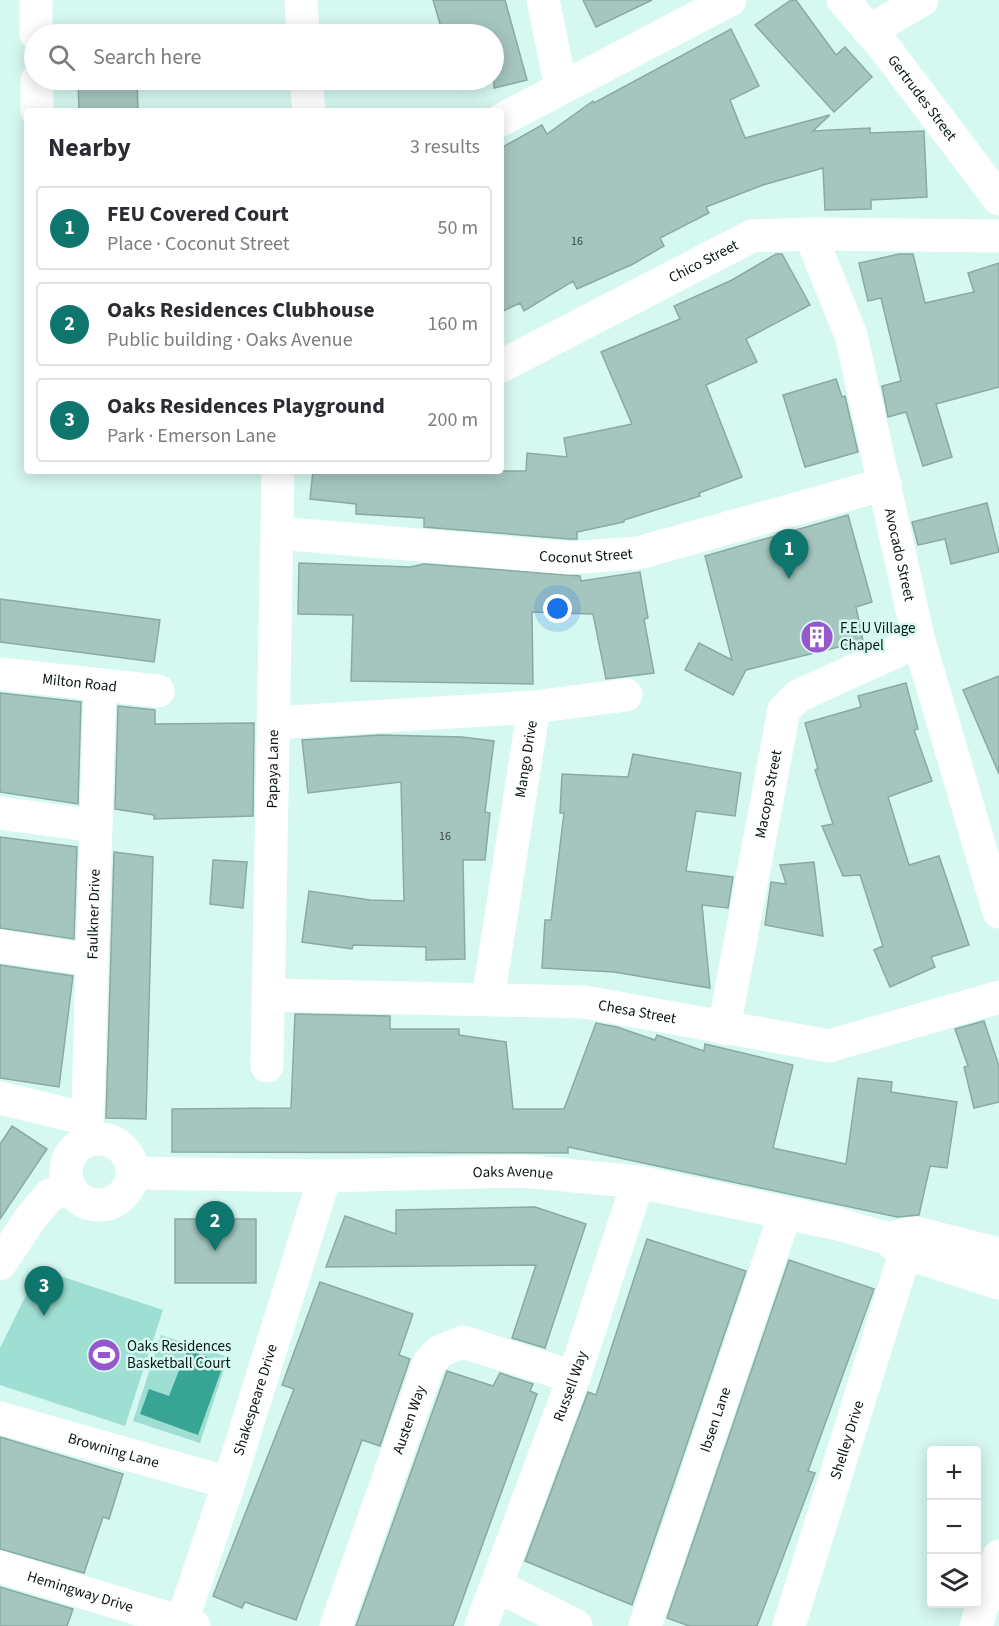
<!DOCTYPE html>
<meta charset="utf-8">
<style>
:root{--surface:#fff;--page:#f7f7f7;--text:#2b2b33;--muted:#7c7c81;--line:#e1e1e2;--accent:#0f766e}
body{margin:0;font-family:"Source Sans 3",sans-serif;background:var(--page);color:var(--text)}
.controls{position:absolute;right:18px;bottom:18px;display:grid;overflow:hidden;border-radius:6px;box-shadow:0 3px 15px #0003}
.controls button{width:54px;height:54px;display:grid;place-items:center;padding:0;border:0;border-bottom:2px solid var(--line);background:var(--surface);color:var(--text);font:30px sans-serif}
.you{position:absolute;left:558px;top:609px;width:21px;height:21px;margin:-15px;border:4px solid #fff;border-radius:50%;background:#1a73e8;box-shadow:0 0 0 9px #1a73e833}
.badge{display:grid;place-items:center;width:39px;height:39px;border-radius:50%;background:var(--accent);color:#fff;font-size:20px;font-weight:700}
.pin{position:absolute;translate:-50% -50px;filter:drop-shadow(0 2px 3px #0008)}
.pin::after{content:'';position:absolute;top:32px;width:21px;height:18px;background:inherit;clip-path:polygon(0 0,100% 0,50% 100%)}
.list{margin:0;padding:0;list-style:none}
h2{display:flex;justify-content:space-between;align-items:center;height:78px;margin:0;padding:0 24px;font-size:26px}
h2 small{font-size:20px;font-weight:400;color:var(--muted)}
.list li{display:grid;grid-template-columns:39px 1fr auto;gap:18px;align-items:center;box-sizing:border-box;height:84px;margin:0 12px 12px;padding:0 12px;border:2px solid var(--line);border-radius:6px}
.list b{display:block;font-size:22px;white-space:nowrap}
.list p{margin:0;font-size:20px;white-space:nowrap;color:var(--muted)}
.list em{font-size:20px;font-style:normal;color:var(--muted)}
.icon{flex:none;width:33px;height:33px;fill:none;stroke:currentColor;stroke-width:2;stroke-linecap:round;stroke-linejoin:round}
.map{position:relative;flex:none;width:999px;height:1626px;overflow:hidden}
.search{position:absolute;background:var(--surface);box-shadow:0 3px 15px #0003;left:24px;top:24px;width:480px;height:66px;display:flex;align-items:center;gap:15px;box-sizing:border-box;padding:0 21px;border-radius:33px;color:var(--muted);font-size:22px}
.panel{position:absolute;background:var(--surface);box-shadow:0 3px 15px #0003;left:24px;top:108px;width:480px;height:366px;border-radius:6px}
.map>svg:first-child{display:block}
.green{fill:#9fded2}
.water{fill:#38a494}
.building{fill:#a5c6bf;stroke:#89aaa3;stroke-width:1.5}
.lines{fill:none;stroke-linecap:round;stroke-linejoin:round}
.minor{stroke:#fff;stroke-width:33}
.labels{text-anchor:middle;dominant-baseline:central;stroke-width:5;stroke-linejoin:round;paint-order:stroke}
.number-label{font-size:12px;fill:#31433f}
.street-label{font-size:15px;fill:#0a1714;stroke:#d5f8f0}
.poi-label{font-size:15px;fill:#0a1714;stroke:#d5f8f0;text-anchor:start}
</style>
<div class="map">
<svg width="999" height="1626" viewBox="0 0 999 1626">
<rect width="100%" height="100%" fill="#d5f8f0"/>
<g class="green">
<polygon points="39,1269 163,1310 125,1426 0,1385 0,1348"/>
<polygon points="161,1335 228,1357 200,1443 133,1421"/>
</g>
<polygon class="water" points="187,1350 224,1363 198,1435 140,1414 149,1389 169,1396"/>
<g class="building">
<polygon points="433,0 505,0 527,80 494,88 494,34 443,34"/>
<polygon points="583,0 652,0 596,27"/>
<polygon points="791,0 796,0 836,55 845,47 872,77 834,112 755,25"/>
<polygon points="731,29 759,86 730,100 745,138 830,115 813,131 870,128 870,133 924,131 927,197 871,200 871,209 825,210 823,168 763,185 706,207 709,213 660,238 664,246 633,264 577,289 573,281 524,311 520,303 501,312 501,148 542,125 547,134 593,101 594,103"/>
<polygon points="78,80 137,80 138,111 79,111"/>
<polygon points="776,254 782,254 810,305 746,339 757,362 706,385 742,477 699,493 700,496 624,520 624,522 577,532 577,539 569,539 424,527 424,518 356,514 356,504 310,499 313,471 526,471 527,453 567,457 564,438 632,424 601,352 680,319 674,306 732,280"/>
<polygon points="899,254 913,254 925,303 974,292 968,273 999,263 999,387 936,404 952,457 923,466 906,412 888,417 882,386 901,381 881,298 868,301 859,263"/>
<polygon points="836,379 842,397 845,396 858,452 805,467 783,395"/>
<polygon points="987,503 999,552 951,564 945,539 918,545 912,522"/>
<polygon points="848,515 872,602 856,607 863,641 746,670 733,695 685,670 699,643 732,660 705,556"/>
<polygon points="299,563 410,567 424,564 580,576 581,581 640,572 648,618 644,619 654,673 606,679 593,614 532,612 533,684 351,681 353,615 298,614"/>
<polygon points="0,599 160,620 154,662 0,642"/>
<polygon points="999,676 999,774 963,690"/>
<polygon points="906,683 918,729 914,730 932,781 888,797 909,865 939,856 969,945 931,957 935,967 890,987 874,950 883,946 860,875 843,876 822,826 833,824 815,770 818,769 805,723 861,707 858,696"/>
<polygon points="0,693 81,702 78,804 0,792"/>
<polygon points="118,706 155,710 155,724 254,723 253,816 154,819 154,815 115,809"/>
<polygon points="380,735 462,737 494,741 485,812 490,813 485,860 463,860 465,959 426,960 426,947 353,945 352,949 302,942 309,891 370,900 404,901 401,782 308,793 302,740"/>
<polygon points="633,754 741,773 735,816 696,811 686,871 733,877 728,908 702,905 710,988 614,972 542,968 545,920 551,920 564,813 560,813 562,774 628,777"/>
<polygon points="0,837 77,847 74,939 0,928"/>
<polygon points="114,852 153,857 146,1119 106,1118"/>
<polygon points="213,860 247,862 243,908 210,904"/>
<polygon points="814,862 823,936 765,925 771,882 786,884 780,865"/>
<polygon points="0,965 73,976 59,1087 0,1078"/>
<polygon points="295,1014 390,1016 390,1029 459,1029 459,1035 506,1042 513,1109 564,1109 596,1023 617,1027 655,1040 657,1035 704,1051 705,1044 793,1065 773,1148 846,1164 858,1078 892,1082 891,1092 957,1102 947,1168 930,1166 919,1215 897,1217 568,1147 568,1153 172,1152 172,1109 291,1108"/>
<polygon points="984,1021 999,1066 999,1102 974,1108 964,1067 968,1066 955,1029"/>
<polygon points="12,1126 47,1149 0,1219 0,1144"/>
<polygon points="535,1207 586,1224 545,1348 512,1338 536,1265 326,1267 345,1216 396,1234 396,1210"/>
<rect x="175" y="1219" width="81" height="64"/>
<polygon points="647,1239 746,1271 632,1605 525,1561 588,1392 596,1395"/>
<polygon points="789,1260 874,1289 808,1471 815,1473 757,1626 689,1626 667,1618"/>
<polygon points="320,1282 413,1314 399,1355 410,1359 380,1446 362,1440 296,1620 245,1602 242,1608 213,1596 294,1389 282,1385"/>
<polygon points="447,1371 493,1386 500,1373 533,1384 530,1391 537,1394 453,1626 356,1626"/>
<polygon points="0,1437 123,1474 109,1519 103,1517 84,1573 0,1549"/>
<polygon points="0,1587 73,1609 67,1626 0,1626"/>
</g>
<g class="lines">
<g class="minor">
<polyline points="36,0 36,34"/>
<polyline points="301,0 303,34"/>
<polyline points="543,0 561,88"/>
<path id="s1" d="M843 0 884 47 999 199"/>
<polyline points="869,31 922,0"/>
<polyline points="37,80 37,111"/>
<polyline points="306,80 309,111"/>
<polyline points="501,120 730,0"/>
<path id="s2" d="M810 234 851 335 919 641 999 912"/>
<path id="s3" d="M501 366 752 236 810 234 999 236"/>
<path id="s4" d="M278 533 569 558 638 553 885 484"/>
<path id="s5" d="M0 674 158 691"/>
<polyline points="273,723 534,707 626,695"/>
<polyline points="0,813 96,826"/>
<polyline points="0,946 90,960"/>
<path id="s6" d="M268 995 584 1002 829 1046 999 997"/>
<path id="s7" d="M488 999 534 707"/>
<path id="s8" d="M724 1028 784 710 798 696 919 641"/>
<path id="s9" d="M267 1066 278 471"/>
<polyline points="0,1098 87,1119"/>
<circle cx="99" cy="1172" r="33"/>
<path id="s10" d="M87 1140 100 685"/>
<path id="s11" d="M133 1173 325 1176 523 1171 638 1182 838 1224 886 1238 905 1253 999 1283"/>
<polyline points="894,1237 916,1233 999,1254"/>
<polyline points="0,1264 32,1216 50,1195 69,1187"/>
<path id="s12" d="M0 1418 229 1483"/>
<path id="s13" d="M0 1567 194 1626"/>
<polyline points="498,1586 576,1626"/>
<path id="s14" d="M182 1622 229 1483 325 1176"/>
<path id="s15" d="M336 1626 429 1363 440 1351 463 1342 574 1377"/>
<path id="s16" d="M481 1626 574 1377 638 1182"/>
<path id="s17" d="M645 1626 785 1214"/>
<path id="s18" d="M789 1626 905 1253"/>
<polyline points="976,1626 999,1556"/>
</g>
</g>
<defs>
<symbol id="building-disc" viewBox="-11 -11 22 22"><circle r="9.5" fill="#9758ce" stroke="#d5f8f0"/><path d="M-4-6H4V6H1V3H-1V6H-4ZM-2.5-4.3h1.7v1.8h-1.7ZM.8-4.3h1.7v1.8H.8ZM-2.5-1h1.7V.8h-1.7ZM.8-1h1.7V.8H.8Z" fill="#fff"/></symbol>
<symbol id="stadium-disc" viewBox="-11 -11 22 22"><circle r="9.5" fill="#9758ce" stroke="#d5f8f0"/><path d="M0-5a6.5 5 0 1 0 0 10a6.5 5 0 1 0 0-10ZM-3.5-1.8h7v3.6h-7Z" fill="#fff"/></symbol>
</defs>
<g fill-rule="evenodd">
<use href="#building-disc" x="798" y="618" width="38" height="38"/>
<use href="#stadium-disc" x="85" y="1336" width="38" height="38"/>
</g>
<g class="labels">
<g class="number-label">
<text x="577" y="241">16</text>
<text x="445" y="836">16</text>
</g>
<g class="street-label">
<text stroke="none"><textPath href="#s1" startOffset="126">Gertrudes Street</textPath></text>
<text stroke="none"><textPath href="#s3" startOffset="228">Chico Street</textPath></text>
<text stroke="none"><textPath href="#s4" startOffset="309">Coconut Street</textPath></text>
<text stroke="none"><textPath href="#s2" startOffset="334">Avocado Street</textPath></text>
<text stroke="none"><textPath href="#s5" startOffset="80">Milton Road</textPath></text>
<text stroke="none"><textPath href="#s7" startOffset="243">Mango Drive</textPath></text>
<text stroke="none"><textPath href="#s9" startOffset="297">Papaya Lane</textPath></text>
<text stroke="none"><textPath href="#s8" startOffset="238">Macopa Street</textPath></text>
<text stroke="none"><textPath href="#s10" startOffset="226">Faulkner Drive</textPath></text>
<text stroke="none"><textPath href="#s6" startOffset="370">Chesa Street</textPath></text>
<text stroke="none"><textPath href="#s11" startOffset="380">Oaks Avenue</textPath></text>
<text stroke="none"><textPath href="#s16" startOffset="256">Russell Way</textPath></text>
<text stroke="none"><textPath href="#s14" startOffset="234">Shakespeare Drive</textPath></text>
<text stroke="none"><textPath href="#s15" startOffset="219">Austen Way</textPath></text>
<text stroke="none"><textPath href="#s17" startOffset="218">Ibsen Lane</textPath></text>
<text stroke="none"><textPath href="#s18" startOffset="195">Shelley Drive</textPath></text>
<text stroke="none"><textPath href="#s12" startOffset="118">Browning Lane</textPath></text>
<text stroke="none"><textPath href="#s13" startOffset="84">Hemingway Drive</textPath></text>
</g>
<g class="poi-label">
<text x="840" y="628">F.E.U Village<tspan x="840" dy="17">Chapel</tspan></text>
<text x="127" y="1346">Oaks Residences<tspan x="127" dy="17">Basketball Court</tspan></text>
</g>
</g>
</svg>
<div class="controls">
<button>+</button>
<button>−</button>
<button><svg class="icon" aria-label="layers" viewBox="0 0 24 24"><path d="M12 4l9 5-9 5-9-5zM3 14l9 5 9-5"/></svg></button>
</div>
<div class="you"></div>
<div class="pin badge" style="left:789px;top:579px">1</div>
<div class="pin badge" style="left:215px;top:1251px">2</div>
<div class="pin badge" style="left:44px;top:1316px">3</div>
<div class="search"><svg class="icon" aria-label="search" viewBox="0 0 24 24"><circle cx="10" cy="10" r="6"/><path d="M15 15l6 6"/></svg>Search here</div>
<section class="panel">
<h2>Nearby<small>3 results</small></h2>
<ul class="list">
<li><span class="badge">1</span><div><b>FEU Covered Court</b><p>Place · Coconut Street</p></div><em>50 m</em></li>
<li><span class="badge">2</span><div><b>Oaks Residences Clubhouse</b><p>Public building · Oaks Avenue</p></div><em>160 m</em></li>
<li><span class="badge">3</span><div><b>Oaks Residences Playground</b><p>Park · Emerson Lane</p></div><em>200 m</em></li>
</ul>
</section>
</div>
